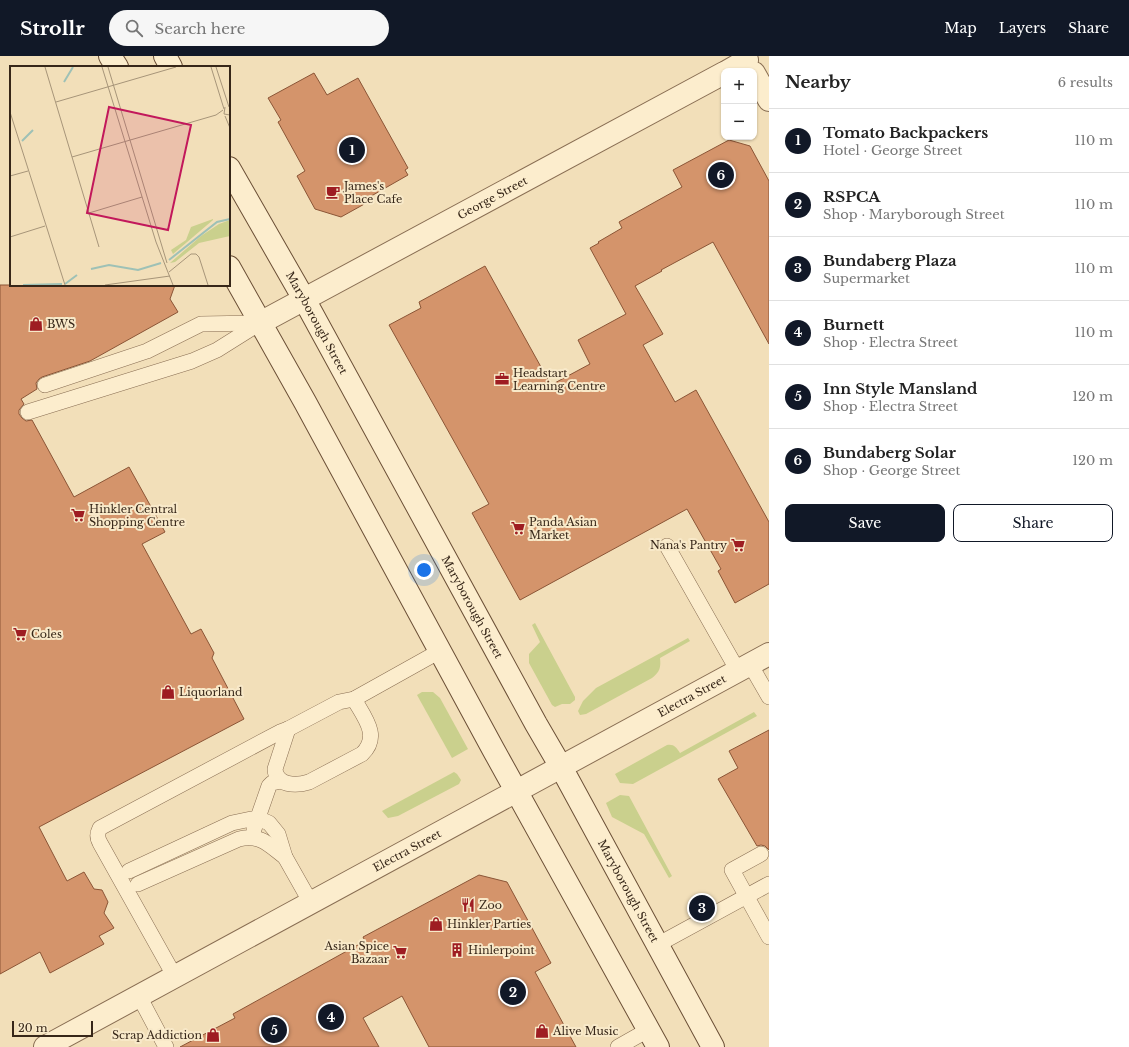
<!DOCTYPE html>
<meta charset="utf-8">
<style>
:root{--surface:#fff;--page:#f6f6f6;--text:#222;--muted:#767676;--line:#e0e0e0;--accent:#111827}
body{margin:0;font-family:"Libre Baskerville",serif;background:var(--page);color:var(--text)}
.controls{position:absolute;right:12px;top:12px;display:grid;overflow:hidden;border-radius:8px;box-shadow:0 1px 3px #0004}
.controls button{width:36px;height:36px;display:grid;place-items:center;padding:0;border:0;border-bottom:1px solid var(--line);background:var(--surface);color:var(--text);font:20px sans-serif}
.scale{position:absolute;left:12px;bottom:10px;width:81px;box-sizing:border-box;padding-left:4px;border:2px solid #372719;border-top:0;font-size:11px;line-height:14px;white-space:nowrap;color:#372719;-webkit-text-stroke:3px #f8e9c9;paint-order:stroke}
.you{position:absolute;left:424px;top:514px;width:14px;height:14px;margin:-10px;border:3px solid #fff;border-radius:50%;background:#1a73e8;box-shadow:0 0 0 6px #1a73e833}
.badge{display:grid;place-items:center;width:26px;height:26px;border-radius:50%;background:var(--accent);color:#fff;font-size:13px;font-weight:700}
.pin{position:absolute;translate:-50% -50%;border:2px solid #fff;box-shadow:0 1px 4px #0006}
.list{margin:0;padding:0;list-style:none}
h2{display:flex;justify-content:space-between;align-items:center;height:52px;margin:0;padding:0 16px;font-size:17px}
h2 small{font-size:13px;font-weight:400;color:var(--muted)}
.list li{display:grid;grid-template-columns:26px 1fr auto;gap:12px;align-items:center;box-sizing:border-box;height:64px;padding:0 16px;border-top:1px solid var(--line)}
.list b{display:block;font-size:15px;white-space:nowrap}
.list p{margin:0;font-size:13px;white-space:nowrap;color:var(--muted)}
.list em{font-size:13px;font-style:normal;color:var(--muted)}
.actions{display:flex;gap:8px;padding:12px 16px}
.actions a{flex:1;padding:9px 0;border:1px solid var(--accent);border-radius:8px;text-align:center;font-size:14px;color:var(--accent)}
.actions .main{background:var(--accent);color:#fff}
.icon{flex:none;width:22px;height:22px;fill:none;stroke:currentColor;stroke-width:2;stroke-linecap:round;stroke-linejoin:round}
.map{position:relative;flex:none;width:769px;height:991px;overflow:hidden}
header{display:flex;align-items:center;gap:24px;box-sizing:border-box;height:56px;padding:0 20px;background:var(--accent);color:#fff}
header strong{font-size:19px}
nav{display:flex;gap:22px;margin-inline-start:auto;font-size:14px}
.search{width:280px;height:36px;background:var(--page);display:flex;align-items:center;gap:10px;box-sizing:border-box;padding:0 14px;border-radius:22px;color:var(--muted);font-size:15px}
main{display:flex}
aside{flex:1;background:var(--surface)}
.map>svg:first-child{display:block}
.green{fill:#cad08d}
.building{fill:#d4946b;stroke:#8b5536}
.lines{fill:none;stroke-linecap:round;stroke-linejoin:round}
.lane-casing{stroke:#896e53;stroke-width:16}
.street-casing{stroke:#896e53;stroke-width:24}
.secondary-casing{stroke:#6b4f36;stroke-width:24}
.lane{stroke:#fcedcd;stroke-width:15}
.street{stroke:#fcedcd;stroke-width:22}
.secondary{stroke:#fcedcd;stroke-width:22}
.labels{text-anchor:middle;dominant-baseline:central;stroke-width:4;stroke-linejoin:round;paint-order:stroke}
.poi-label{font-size:11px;fill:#372719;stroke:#f8e9c9;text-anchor:start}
.street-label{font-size:11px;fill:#372719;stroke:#f8e9c9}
.inset-river{fill:none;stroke:#9ec1b6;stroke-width:2}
.inset-road{fill:none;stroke:#a79579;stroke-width:1}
.view{fill:#c2185b;fill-opacity:0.15;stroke:#c2185b;stroke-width:2}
.inset-edge{fill:none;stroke:#372719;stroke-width:2}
</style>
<header>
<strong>Strollr</strong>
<div class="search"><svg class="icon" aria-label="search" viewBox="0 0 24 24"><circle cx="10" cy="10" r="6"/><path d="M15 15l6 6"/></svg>Search here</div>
<nav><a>Map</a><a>Layers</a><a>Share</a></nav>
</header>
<main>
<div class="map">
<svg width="769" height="991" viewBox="0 0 769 991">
<rect width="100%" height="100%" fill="#f2dfb9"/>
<g class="green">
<polygon points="535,567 575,641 575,644 570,648 562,648 555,651 552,649 529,607 529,598 540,586 532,569"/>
<path d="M688 582 690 585 660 602C661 611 660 616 652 622L586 658 580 659 578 655 583 645 596 632Z"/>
<polygon points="422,636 433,636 440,642 468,693 452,702 417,639"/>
<path d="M754 656 757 660 633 728 620 727 615 718 667 689C674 688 676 691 680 697Z"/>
<polygon points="454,716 457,718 461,724 459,728 398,760 388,762 382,755"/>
<polygon points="620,739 629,740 672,820 669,822 644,778 612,761 606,747"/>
</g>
<g class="building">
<polygon points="314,17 327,39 358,22 408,112 405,114 408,119 366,143 368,146 341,161 315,153 297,120 305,115 278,66 281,64 268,42"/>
<polygon points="729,84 750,90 769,125 769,288 713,186 661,214 662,215 635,230 663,278 643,289 675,346 696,334 769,466 769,528 735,547 718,515 721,513 687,453 520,544 472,457 489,448 389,269 421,252 419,246 485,210 551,329 590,308 578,284 626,258 590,192 599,187 598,186 622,172 619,166 682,131 673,114"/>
<polygon points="0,229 175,229 170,243 178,256 90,305 42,321 39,323 36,327 37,333 21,343 24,348 19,354 19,358 22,362 26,365 32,364 74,441 129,411 165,476 142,488 191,578 201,573 214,597 212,602 244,663 39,771 67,825 84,816 94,833 102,834 108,846 104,857 114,872 99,880 104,888 50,917 40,896 0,918"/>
<polygon points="769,674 769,794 765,790 761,789 757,790 718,723 738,712 729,695"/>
<polygon points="479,819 507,826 551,907 535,916 576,991 429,991 402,940 363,962 379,991 180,991 235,962 233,958 365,885 363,881"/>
</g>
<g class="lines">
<defs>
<g id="lane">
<polyline points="45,329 147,295 201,268 260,267"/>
<polyline points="28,356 192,305 217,294 260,267"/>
<polyline points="667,490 738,615"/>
<polyline points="750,608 769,641"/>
<path d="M288 673 275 713C276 730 296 730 309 726L362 698C381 680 364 661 354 643"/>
<polyline points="254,773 269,730 272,727 281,725"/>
<polyline points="761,798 732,814 769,881"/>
<polyline points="129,815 232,767 251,763 262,764 269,767 278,778 285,801 311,847"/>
<path d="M138 828 239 783C261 778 269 789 285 801"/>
<polyline points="657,889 769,828"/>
<path d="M175 921 100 787C97 781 97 778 100 772L280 676 288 673 339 646 354 643 440 595"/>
<polyline points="139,940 166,991"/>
<polyline points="618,991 648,974"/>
</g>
<g id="street">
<polyline points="728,15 747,4"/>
<polyline points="754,17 769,44"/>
<path id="s1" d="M260 267 724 17"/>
<path id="s2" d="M45 991 769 598"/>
</g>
<g id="secondary">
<polyline points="110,0 117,11"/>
<polyline points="165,0 171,11"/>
<path id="s3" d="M229 112 304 243 536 668 561 711 713 991"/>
<polyline points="229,211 305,346 493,693 658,991"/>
</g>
</defs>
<use href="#lane" class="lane-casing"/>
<use href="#street" class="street-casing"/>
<use href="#secondary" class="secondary-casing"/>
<use href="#lane" class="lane"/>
<use href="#street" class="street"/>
<use href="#secondary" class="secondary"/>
</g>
<defs>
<symbol id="cafe-bare" viewBox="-9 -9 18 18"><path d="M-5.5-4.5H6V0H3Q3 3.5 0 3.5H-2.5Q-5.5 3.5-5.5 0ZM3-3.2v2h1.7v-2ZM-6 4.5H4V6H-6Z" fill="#9e1d22" stroke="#f8e9c9" stroke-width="2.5" paint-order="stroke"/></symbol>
<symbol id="shop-bare" viewBox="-9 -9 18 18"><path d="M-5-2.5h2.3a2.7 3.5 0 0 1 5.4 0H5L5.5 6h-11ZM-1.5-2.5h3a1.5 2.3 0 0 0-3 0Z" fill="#9e1d22" stroke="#f8e9c9" stroke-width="2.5" paint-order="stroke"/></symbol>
<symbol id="office-bare" viewBox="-9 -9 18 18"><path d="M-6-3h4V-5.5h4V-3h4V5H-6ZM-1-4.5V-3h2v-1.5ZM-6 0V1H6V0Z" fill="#9e1d22" stroke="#f8e9c9" stroke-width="2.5" paint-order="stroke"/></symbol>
<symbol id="supermarket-bare" viewBox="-9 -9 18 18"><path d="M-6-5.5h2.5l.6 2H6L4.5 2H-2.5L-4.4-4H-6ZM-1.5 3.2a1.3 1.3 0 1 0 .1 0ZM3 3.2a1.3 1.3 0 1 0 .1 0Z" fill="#9e1d22" stroke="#f8e9c9" stroke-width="2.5" paint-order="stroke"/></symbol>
<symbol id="restaurant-bare" viewBox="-9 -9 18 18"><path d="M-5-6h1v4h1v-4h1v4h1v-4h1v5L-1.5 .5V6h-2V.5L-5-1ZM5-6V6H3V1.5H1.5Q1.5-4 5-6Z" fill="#9e1d22" stroke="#f8e9c9" stroke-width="2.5" paint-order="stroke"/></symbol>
<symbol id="building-bare" viewBox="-9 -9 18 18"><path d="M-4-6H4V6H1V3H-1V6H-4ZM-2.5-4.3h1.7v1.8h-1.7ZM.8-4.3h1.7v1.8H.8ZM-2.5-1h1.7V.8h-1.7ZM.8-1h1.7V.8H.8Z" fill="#9e1d22" stroke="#f8e9c9" stroke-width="2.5" paint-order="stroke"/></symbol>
</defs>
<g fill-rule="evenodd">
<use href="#cafe-bare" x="323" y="126" width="20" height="20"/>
<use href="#shop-bare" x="26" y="258" width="20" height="20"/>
<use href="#office-bare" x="492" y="313" width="20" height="20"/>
<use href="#supermarket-bare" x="68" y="449" width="20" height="20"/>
<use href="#supermarket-bare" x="508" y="462" width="20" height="20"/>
<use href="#supermarket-bare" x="728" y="479" width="20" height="20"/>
<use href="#supermarket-bare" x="10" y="568" width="20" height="20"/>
<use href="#shop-bare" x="158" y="626" width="20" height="20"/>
<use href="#restaurant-bare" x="458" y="839" width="20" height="20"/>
<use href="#shop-bare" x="426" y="858" width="20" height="20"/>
<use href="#building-bare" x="447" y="884" width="20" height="20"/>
<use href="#supermarket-bare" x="390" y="886" width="20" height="20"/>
<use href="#shop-bare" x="532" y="965" width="20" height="20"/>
<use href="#shop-bare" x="203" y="969" width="20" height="20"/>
</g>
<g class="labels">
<g class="poi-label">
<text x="344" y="130">James's<tspan x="344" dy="13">Place Cafe</tspan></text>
<text x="47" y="268">BWS</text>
<text x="513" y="317">Headstart<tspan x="513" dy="13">Learning Centre</tspan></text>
<text x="89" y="453">Hinkler Central<tspan x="89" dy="13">Shopping Centre</tspan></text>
<text x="529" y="466">Panda Asian<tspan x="529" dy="13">Market</tspan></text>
<text x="727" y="489" text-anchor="end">Nana's Pantry</text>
<text x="31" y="578">Coles</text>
<text x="179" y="636">Liquorland</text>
<text x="479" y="849">Zoo</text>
<text x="447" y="868">Hinkler Parties</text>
<text x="389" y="890" text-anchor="end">Asian Spice<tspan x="389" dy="13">Bazaar</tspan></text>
<text x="468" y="894">Hinlerpoint</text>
<text x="553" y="975">Alive Music</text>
<text x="202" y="979" text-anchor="end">Scrap Addiction</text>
</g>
<g class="street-label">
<text stroke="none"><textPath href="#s1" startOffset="264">George Street</textPath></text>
<text stroke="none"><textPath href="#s3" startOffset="178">Maryborough Street</textPath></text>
<text stroke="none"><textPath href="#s3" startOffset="502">Maryborough Street</textPath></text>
<text stroke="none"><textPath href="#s2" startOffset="736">Electra Street</textPath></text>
<text stroke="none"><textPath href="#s2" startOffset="412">Electra Street</textPath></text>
<text stroke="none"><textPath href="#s3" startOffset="826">Maryborough Street</textPath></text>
</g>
</g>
<g transform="translate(10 10)">
<rect width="220" height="220" fill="#f2dfb9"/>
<path d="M203 153V154L163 188 161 184 176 174 181 161ZM220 154V170L189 177 165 196 160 197 191 170 209 158Z" fill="#cad08d"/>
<path class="inset-river" d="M54 16 63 1M12 75 23 64M159 194 207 156 220 153M81 203 99 199 128 204 151 197M55 218 67 209M13 219 52 218"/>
<path class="inset-road" d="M35 1 89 181M92 1 146 176 163 219M98 1 157 197M201 1 214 43M206 1 219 41M46 36 166 1M215 41 214 48 220 49M0 46 55 219M215 50 220 62M62 91 206 49 213 44M0 110 18 105M79 147 132 131M0 171 35 160M159 206 181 188H186L189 191 198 219M95 219 160 210"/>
<path class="view" d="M99 41 181 59 158 164 77 147Z"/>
<rect width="220" height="220" class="inset-edge"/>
</g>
</svg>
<div class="controls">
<button>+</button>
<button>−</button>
</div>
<div class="scale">20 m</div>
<div class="you"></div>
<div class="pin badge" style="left:352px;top:94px">1</div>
<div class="pin badge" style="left:513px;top:936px">2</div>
<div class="pin badge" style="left:702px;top:852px">3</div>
<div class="pin badge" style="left:331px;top:961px">4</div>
<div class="pin badge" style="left:274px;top:974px">5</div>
<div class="pin badge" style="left:721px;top:119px">6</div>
</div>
<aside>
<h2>Nearby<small>6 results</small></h2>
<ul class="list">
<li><span class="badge">1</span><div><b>Tomato Backpackers</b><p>Hotel · George Street</p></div><em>110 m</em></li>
<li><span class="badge">2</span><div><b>RSPCA</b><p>Shop · Maryborough Street</p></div><em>110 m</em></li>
<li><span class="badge">3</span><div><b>Bundaberg Plaza</b><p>Supermarket</p></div><em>110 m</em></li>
<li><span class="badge">4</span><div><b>Burnett</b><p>Shop · Electra Street</p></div><em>110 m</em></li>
<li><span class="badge">5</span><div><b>Inn Style Mansland</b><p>Shop · Electra Street</p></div><em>120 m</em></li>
<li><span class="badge">6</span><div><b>Bundaberg Solar</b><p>Shop · George Street</p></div><em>120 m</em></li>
</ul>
<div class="actions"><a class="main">Save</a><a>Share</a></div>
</aside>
</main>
